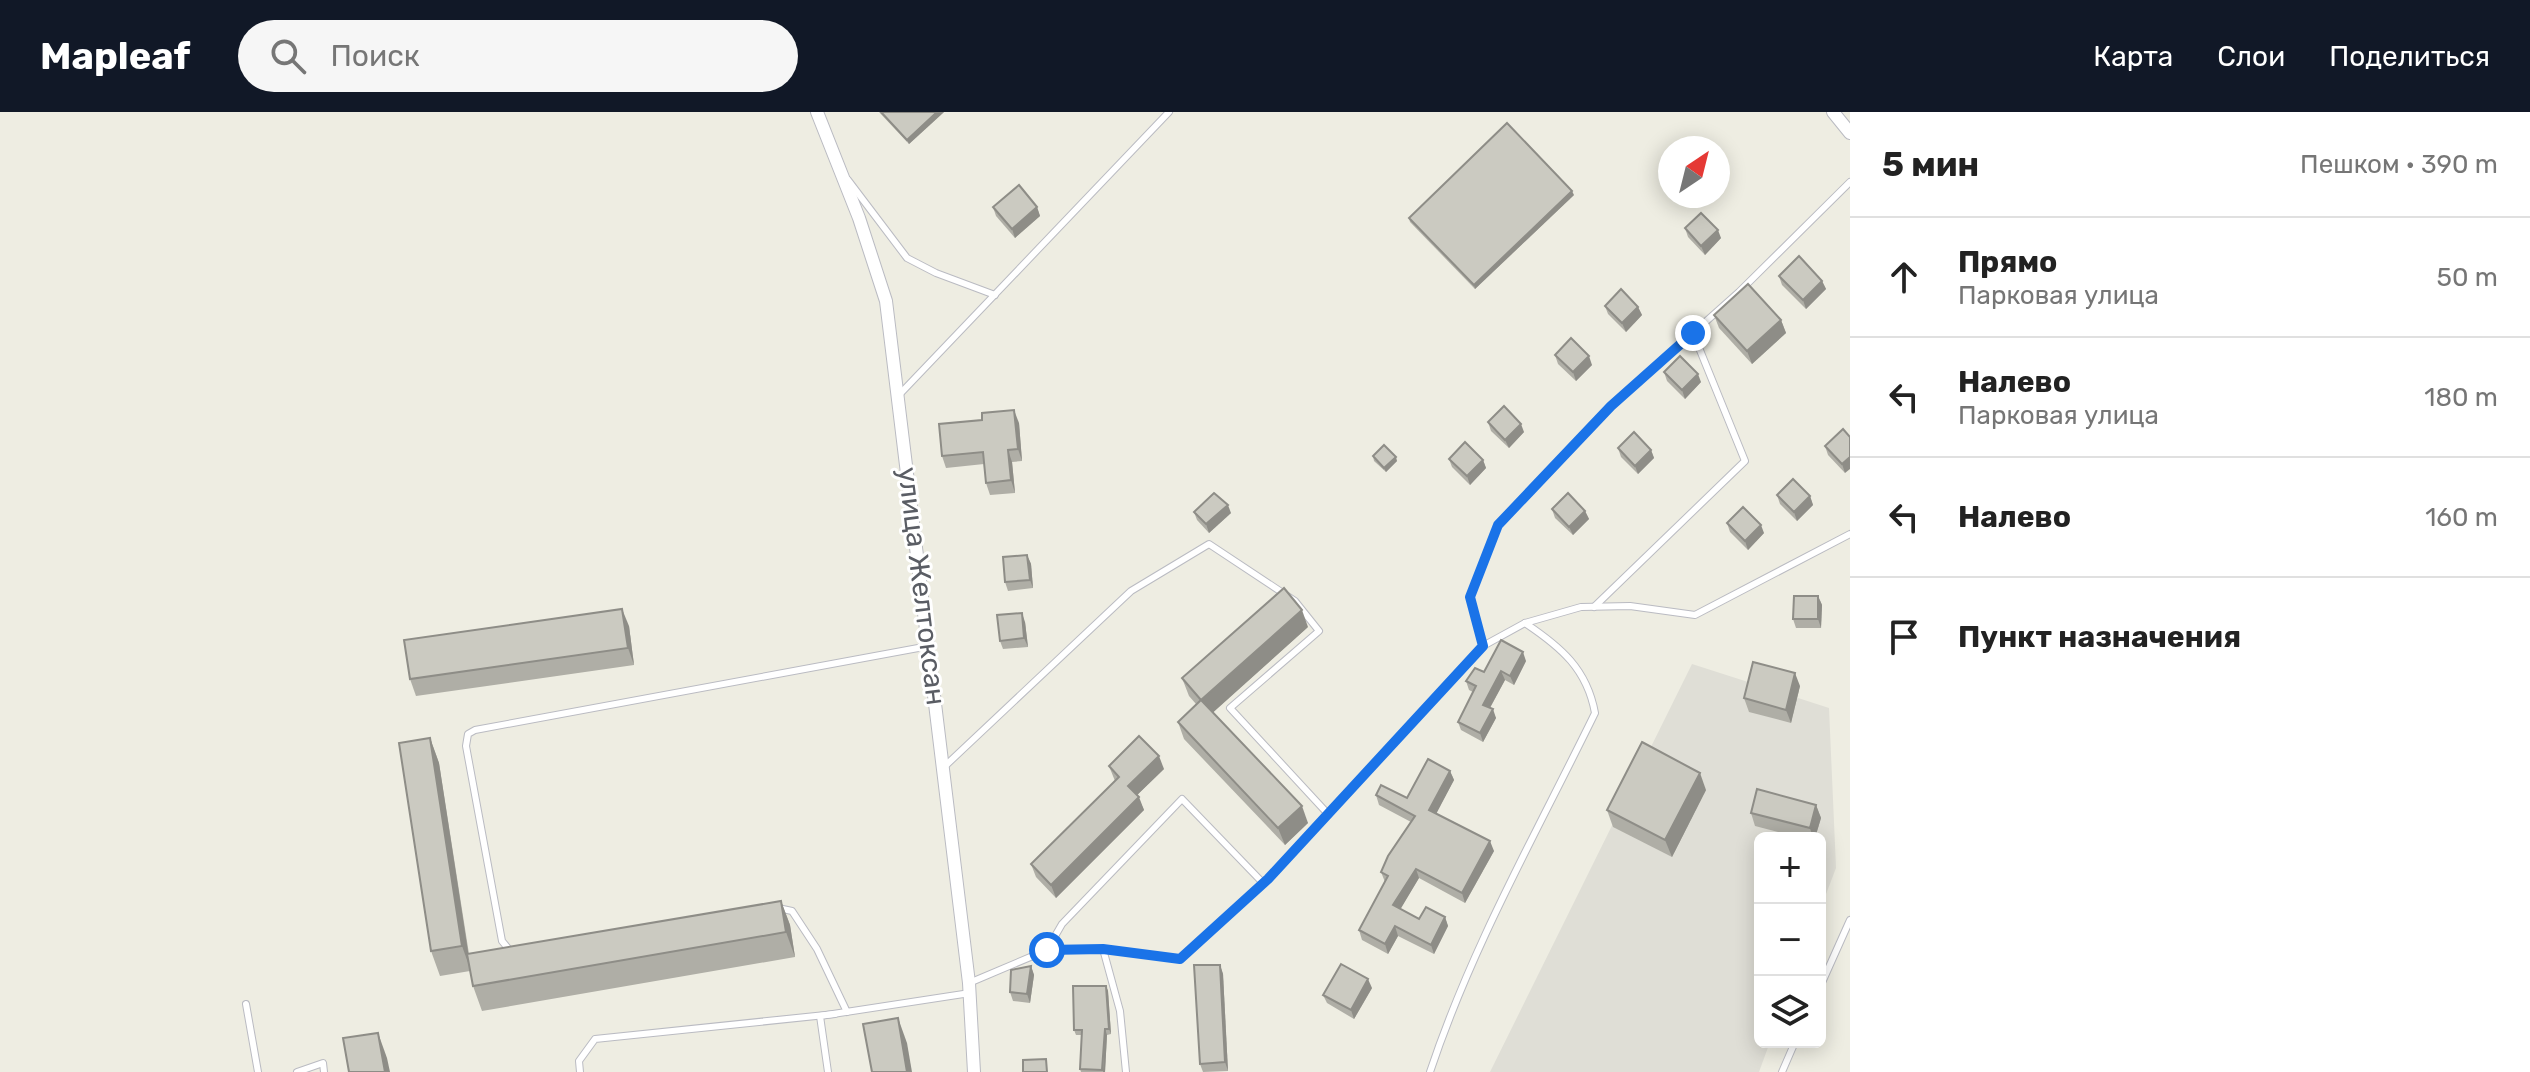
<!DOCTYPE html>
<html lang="ru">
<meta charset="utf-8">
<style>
:root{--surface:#fff;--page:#f6f6f6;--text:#222;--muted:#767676;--line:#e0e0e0;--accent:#111827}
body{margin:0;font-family:Rubik,sans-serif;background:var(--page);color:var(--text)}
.controls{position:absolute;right:24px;bottom:24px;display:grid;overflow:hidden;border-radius:12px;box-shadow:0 4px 20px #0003}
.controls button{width:72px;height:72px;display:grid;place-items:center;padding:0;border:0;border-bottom:2px solid var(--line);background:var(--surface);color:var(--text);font:40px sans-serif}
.compass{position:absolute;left:1658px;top:24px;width:72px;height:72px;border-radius:50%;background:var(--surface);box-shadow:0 4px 20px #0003;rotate:35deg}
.stop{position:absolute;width:24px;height:24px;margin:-18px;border:6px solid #1a73e8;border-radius:50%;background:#fff}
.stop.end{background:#1a73e8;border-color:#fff;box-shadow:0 2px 8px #0008}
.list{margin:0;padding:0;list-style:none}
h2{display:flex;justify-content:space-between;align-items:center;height:104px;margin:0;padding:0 32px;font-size:34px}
h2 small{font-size:26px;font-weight:400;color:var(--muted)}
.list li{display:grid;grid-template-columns:52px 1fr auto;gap:24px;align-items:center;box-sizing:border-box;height:120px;padding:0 32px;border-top:2px solid var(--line)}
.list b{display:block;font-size:30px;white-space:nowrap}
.list p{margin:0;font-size:26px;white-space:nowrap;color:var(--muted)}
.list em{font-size:26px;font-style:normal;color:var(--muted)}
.icon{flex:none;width:44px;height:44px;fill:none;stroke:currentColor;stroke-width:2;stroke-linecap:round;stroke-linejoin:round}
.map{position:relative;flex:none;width:1850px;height:960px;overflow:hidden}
header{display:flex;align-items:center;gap:48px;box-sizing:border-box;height:112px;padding:0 40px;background:var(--accent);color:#fff}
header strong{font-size:38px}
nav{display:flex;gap:44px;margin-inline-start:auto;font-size:28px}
.search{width:560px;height:72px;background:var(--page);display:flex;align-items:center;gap:20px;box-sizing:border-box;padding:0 28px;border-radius:44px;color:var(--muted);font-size:30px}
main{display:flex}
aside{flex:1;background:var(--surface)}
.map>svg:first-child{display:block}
.industrial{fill:#dfded6}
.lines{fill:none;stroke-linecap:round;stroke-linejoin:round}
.service-casing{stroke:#babbc2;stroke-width:8}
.minor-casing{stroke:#babbc2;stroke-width:14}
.service{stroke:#fff;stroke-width:6}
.minor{stroke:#fff;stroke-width:12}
.wall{fill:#afaea6}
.shaded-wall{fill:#8e8d87}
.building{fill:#cbcac1;stroke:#8e8d87;stroke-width:2}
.route{stroke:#1a73e8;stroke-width:10}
.labels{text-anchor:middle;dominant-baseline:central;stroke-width:6;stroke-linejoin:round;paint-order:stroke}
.street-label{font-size:28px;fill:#5a5d64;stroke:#fff}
</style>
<header>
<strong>Mapleaf</strong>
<div class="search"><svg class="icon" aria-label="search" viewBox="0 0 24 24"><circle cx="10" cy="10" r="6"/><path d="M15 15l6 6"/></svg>Поиск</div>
<nav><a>Карта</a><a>Слои</a><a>Поделиться</a></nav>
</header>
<main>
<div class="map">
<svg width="1850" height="960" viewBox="0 0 1850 960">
<rect width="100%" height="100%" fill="#eeede2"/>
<polygon class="industrial" points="1692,552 1829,596 1836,756 1820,798 1820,726 1760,726 1760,930 1770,930 1759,960 1490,960"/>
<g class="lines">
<defs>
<g id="service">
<polyline points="848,68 907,146 936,161 995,183"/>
<polyline points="898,284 1169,0"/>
<polyline points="1594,495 1745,349 1693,221"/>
<polyline points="1483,534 1470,485 1498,413 1611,294 1739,180 1850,70"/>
<polyline points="944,655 1131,479 1209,432 1295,489 1319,519 1230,596 1328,702"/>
<polyline points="778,796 792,799 817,837 847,900"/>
<polyline points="1103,837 1120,899 1126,960"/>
<polyline points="1047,838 1062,812 1182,687 1263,771"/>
<polyline points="512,841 502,829 466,634 468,622 475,618 929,534"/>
<polyline points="969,871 1047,838 1103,837 1180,847 1268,767 1483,534 1525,511 1581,495 1630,494 1695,503 1850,422"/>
<polyline points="1820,875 1850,808"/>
<polyline points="246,892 258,960"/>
<polyline points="297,960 323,951 324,960"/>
<polyline points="580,960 579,949 595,927 835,902"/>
<polyline points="828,960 820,904 970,881"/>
<path d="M1430 960C1472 834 1537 720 1595 601 1587 557 1561 535 1525 511"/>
<polyline points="1782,960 1795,930"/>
</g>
<g id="minor">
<polyline points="817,0 859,106 886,189 969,871 974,960"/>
<polyline points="1833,0 1850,21"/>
</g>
</defs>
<use href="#service" class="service-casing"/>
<use href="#minor" class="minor-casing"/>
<use href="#service" class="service"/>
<use href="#minor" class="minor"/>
</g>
<g class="wall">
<polygon points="879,0 944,0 909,32"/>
<polygon points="1574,83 1475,177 1410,110 1409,106"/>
<polygon points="993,95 1037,95 1040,104 1015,126 996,104"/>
<polygon points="1685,116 1721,126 1705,143 1688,125"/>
<polygon points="1779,164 1822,169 1826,177 1806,197 1782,173"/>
<polygon points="1605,194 1638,195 1642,203 1626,220 1608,202"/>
<polygon points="1714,203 1781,208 1786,221 1752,252 1719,216"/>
<polygon points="1555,243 1592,253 1576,269 1558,252"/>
<polygon points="1664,260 1701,270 1685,287 1667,269"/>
<polygon points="1488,310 1524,320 1509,336 1491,319"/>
<polygon points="1019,311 1022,349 1012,350 1015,381 990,383 986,371 984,352 946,356 942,344"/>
<polygon points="1843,317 1845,361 1828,343 1825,334"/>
<polygon points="1618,336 1651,338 1654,346 1638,362 1621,345"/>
<polygon points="1373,344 1397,349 1386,360 1374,349"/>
<polygon points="1449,347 1483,348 1486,356 1470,373 1452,355"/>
<polygon points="1777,383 1810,384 1813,393 1797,409 1780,392"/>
<polygon points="1552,397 1585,399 1589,407 1573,423 1555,406"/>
<polygon points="1194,400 1231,401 1209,421 1197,408"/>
<polygon points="1727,411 1764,421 1748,438 1730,420"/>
<polygon points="1027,443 1031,452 1033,476 1008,479 1005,470"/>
<polygon points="1818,484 1822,493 1821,516 1796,516 1793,507"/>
<polygon points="1025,510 1028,535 1003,537 1000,529"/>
<polygon points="629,514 634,553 416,584 410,567"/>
<polygon points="1308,515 1213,600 1308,711 1285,733 1184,627 1178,610 1196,592 1189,584 1182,566"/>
<polygon points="1526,549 1514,573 1505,568 1490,596 1496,606 1483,630 1461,618 1458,610 1473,580 1469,578 1466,569 1484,560"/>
<polygon points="1800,574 1791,611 1749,600 1744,586"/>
<polygon points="430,626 439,651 469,842 781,789 790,813 795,845 482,899 473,874 470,859 440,864 431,839"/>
<polygon points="1109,654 1164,657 1137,683 1144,698 1056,786 1036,765 1031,752 1115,669"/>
<polygon points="1450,659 1454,668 1436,701 1494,739 1465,791 1419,766 1400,797 1419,807 1445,805 1448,814 1434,842 1398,824 1388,842 1362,828 1359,818 1385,770 1381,760 1411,710 1379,693 1376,683 1407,686"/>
<polygon points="1706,678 1672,745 1613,715 1607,698"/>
<polygon points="1816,693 1821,706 1815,726 1802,726 1755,714 1751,701"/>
<polygon points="1220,853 1223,862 1228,959 1203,960 1200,952"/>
<polygon points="1031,854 1034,863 1030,891 1013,889 1010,880"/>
<polygon points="1106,874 1108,879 1111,922 1107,923 1105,960 1081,960 1080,957 1082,923 1076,923 1074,918"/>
<polygon points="1372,876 1354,907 1327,891 1323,883"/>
</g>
<g class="shaded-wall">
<polygon points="937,0 944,0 909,32 907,28"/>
<polygon points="1572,79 1574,83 1475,177 1474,173"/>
<polygon points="1037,95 1040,104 1015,126 1012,117"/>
<polygon points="1718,118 1721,126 1705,143 1701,134"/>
<polygon points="1822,169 1826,177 1806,197 1803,188"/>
<polygon points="1638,195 1642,203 1626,220 1622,211"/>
<polygon points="1781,208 1786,221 1752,252 1747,239"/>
<polygon points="1589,244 1592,253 1576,269 1573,260"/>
<polygon points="1698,262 1701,270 1685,287 1682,278"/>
<polygon points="1014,298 1019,311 1022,349 1018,337"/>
<polygon points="1521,312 1524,320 1509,336 1505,328"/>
<polygon points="1008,338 1012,350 1015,381 1011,368"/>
<polygon points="1651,338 1654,346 1638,362 1635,354"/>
<polygon points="1396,345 1397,349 1386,360 1384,356"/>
<polygon points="1850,345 1850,357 1845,361 1842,352"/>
<polygon points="1483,348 1486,356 1470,373 1467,364"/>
<polygon points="1810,384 1813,393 1797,409 1794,400"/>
<polygon points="1228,393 1231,401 1209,421 1206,412"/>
<polygon points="1585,399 1589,407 1573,423 1569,415"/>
<polygon points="1761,413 1764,421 1748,438 1745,429"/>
<polygon points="1027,443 1031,452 1033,476 1030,468"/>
<polygon points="1818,484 1822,493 1821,516 1818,507"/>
<polygon points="622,497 629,514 634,553 628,536"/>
<polygon points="1302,498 1308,515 1208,605 1201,588"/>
<polygon points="1022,501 1025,510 1028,535 1024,526"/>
<polygon points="1523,540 1526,549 1514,573 1510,564"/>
<polygon points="1501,559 1505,568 1487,601 1483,593"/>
<polygon points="1795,561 1800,574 1791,611 1786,598"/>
<polygon points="1493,597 1496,606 1483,630 1480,621"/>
<polygon points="430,626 439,651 471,859 462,834"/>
<polygon points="1159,644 1164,657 1133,687 1128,674"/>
<polygon points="1450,659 1454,668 1433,708 1429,698"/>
<polygon points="1700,661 1706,678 1672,745 1665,728"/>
<polygon points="1139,685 1144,698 1056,786 1051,773"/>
<polygon points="1816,693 1821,706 1815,726 1813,726 1810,716"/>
<polygon points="1302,694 1308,711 1285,733 1278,716"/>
<polygon points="1490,729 1494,739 1465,791 1462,781"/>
<polygon points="1416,757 1419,766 1397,803 1393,793"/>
<polygon points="781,789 790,813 795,845 786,820"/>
<polygon points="1445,805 1448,814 1434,842 1431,833"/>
<polygon points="1395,814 1398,824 1388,842 1385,832"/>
<polygon points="1220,853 1223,862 1228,959 1225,950"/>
<polygon points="1031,854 1034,863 1030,891 1027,882"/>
<polygon points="1368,867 1372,876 1354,907 1351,898"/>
<polygon points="1106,874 1108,879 1111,922 1109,917"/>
<polygon points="898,906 907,931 912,960 907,960"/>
<polygon points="1105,917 1107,923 1105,960 1103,960"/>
<polygon points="378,921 387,946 390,960 385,960"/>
</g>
<g class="building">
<polygon points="881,0 937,0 907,28"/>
<polygon points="1507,11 1572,79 1474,173 1409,106"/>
<polygon points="1019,73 1037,95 1012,117 993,95"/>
<polygon points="1701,101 1718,118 1701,134 1685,116"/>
<polygon points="1799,144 1822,169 1803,188 1779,164"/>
<polygon points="1748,172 1781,208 1747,239 1714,203"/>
<polygon points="1621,177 1638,195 1622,211 1605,194"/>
<polygon points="1571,226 1589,244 1573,260 1555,243"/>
<polygon points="1680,244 1698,262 1682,278 1664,260"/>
<polygon points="1504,294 1521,312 1505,328 1488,310"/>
<polygon points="1014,298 1018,337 1008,338 1011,368 986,371 983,340 942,344 939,312 982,308 982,301"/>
<polygon points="1843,317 1850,325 1850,345 1842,352 1825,334"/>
<polygon points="1634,320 1651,338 1635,354 1618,336"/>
<polygon points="1465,330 1483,348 1467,364 1449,347"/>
<polygon points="1384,333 1396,345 1384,356 1373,344"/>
<polygon points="1793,367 1810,384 1794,400 1777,383"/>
<polygon points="1214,381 1228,393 1206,412 1194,400"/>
<polygon points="1568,381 1585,399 1569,415 1552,397"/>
<polygon points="1743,395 1761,413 1745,429 1727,411"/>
<polygon points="1027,443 1030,468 1005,470 1003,445"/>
<polygon points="1284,476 1302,498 1201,588 1182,566"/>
<polygon points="1794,484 1818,484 1818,507 1793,507"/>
<polygon points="622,497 628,536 410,567 404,528"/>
<polygon points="1022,501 1024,526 1000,529 997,503"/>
<polygon points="1501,528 1523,540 1510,564 1501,559 1483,593 1493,597 1480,621 1458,610 1476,574 1466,569 1475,556 1484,560"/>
<polygon points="1753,550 1795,561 1786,598 1744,586"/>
<polygon points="1201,588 1302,694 1278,716 1178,610"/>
<polygon points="1139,624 1159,644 1128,674 1139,685 1051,773 1031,752 1119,665 1109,654"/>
<polygon points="430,626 462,834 431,839 399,631"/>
<polygon points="1642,630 1700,661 1665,728 1607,698"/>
<polygon points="1428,647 1450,659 1429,698 1490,729 1462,781 1416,757 1393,793 1419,807 1426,795 1445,805 1431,833 1395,814 1385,832 1359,818 1388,764 1381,760 1388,744 1415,704 1376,683 1381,673 1407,686"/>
<polygon points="1757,677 1816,693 1810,716 1751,701"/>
<polygon points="781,789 786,820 473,874 467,842"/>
<polygon points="1341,852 1368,867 1351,898 1323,883"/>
<polygon points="1194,853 1220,853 1225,950 1200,952"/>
<polygon points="1031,854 1027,882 1010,880 1011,858"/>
<polygon points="1073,874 1106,874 1109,917 1105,917 1102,958 1080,957 1082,918 1074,918"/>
<polygon points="898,906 907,960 872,960 863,912"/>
<polygon points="378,921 385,960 349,960 343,926"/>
<polygon points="1046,947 1047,960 1023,960 1023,948"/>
</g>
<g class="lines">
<polyline class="route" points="1047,838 1103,837 1180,847 1268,767 1483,534 1470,485 1498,413 1611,294 1693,221"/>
</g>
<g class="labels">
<g class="street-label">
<text transform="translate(922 474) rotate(83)">улица Желтоксан</text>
</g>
</g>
</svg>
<div class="controls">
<button>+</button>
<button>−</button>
<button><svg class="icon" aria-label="layers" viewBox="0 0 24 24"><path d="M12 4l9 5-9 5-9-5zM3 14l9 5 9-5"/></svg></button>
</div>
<svg class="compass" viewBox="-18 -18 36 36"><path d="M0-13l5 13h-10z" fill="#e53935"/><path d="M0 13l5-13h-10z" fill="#767676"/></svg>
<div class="stop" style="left:1047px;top:838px"></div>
<div class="stop end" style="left:1693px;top:221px"></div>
</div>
<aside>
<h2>5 мин<small>Пешком · 390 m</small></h2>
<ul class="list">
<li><svg class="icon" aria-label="ahead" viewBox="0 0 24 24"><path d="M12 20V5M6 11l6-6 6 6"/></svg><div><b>Прямо</b><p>Парковая улица</p></div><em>50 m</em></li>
<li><svg class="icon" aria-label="left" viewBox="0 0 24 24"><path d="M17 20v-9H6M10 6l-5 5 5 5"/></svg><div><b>Налево</b><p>Парковая улица</p></div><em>180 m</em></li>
<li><svg class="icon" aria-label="left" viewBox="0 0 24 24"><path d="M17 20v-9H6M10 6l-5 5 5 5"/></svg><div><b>Налево</b></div><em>160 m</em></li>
<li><svg class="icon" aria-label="arrive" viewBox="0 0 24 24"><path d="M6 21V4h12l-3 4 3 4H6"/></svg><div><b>Пункт назначения</b></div></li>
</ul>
</aside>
</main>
